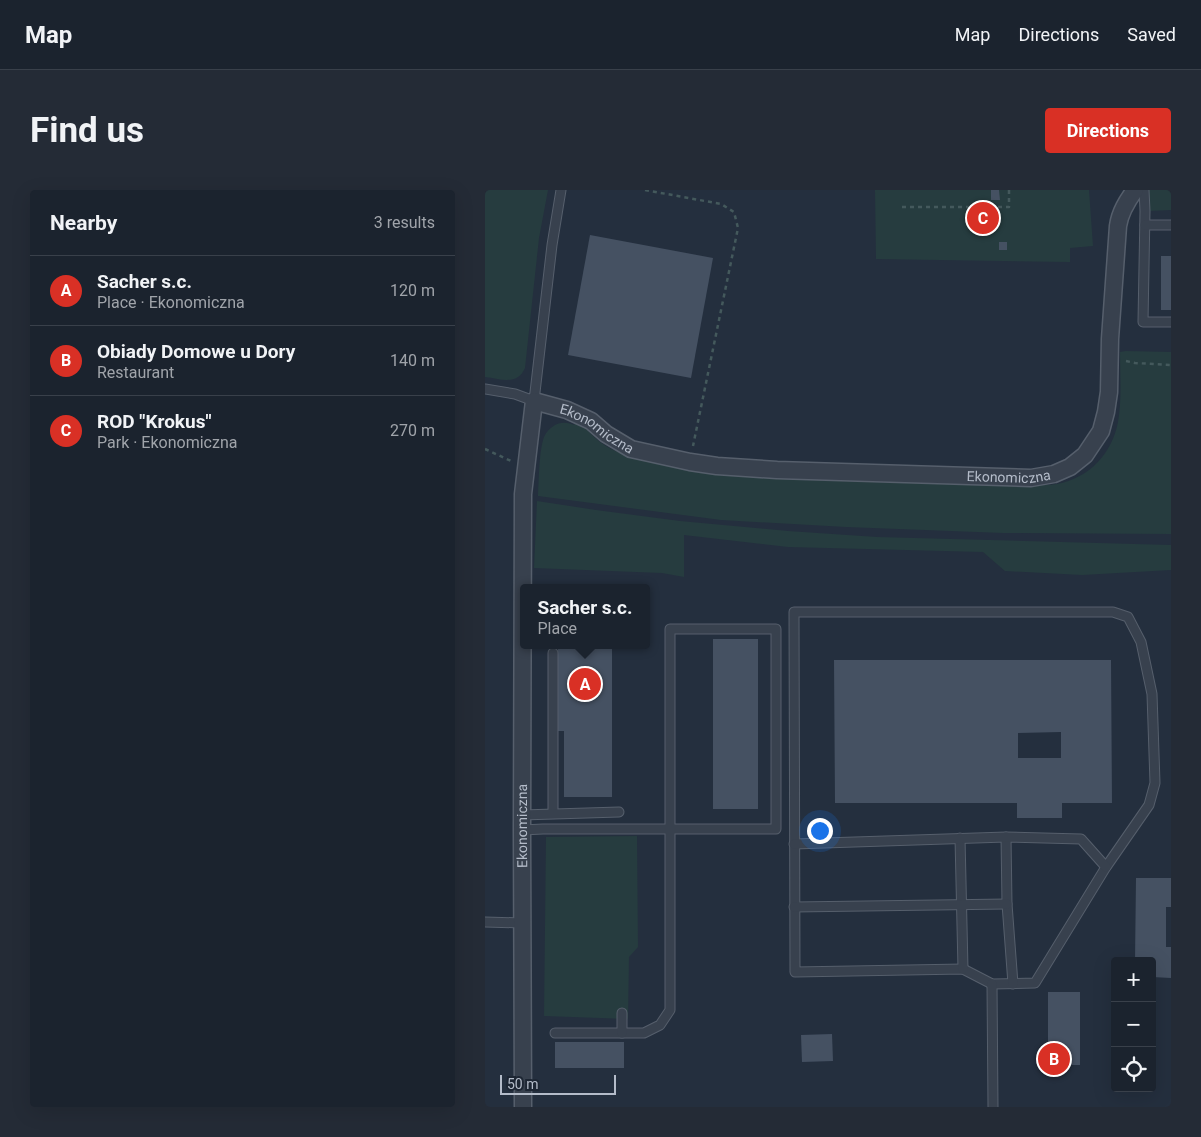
<!DOCTYPE html>
<meta charset="utf-8">
<style>
:root{--surface:#1b232e;--page:#242b36;--text:#f1f3f6;--muted:#a0a4aa;--line:#39404a;--accent:#d93025}
body{margin:0;font-family:Roboto,sans-serif;background:var(--page);color:var(--text)}
.controls{position:absolute;right:15px;bottom:15px;display:grid;overflow:hidden;border-radius:5px;box-shadow:0 5px 20px #0002}
.controls button{width:45px;height:45px;display:grid;place-items:center;padding:0;border:0;border-bottom:1px solid var(--line);background:var(--surface);color:var(--text);font:25px sans-serif}
.scale{position:absolute;left:15px;bottom:12px;width:116px;box-sizing:border-box;padding-left:5px;border:2px solid #b4bcc9;border-top:0;font-size:14px;line-height:18px;white-space:nowrap;color:#b4bcc9;-webkit-text-stroke:4px #1d2633;paint-order:stroke}
.you{position:absolute;left:334px;top:640px;width:18px;height:18px;margin:-12px;border:4px solid #fff;border-radius:50%;background:#1a73e8;box-shadow:0 0 0 8px #1a73e833}
.badge{display:grid;place-items:center;width:32px;height:32px;border-radius:50%;background:var(--accent);color:#fff;font-size:16px;font-weight:700}
.pin{position:absolute;translate:-50% -50%;border:2px solid #fff;box-shadow:0 1px 5px #0006}
.popup{position:absolute;left:35px;top:394px;width:130px;height:65px;box-sizing:border-box;display:grid;place-content:center;border-radius:5px;background:var(--surface);filter:drop-shadow(0 1px 4px #0005);font-size:16px;white-space:nowrap;color:var(--muted)}
.popup b{font-size:19px;color:var(--text)}
.popup::after{content:'';position:absolute;left:50%;top:100%;margin-left:-10px;border:10px solid transparent;border-top-color:var(--surface)}
.list{margin:0;padding:0;list-style:none}
h2{display:flex;justify-content:space-between;align-items:center;height:65px;margin:0;padding:0 20px;font-size:21px}
h2 small{font-size:16px;font-weight:400;color:var(--muted)}
.list li{display:grid;grid-template-columns:32px 1fr auto;gap:15px;align-items:center;box-sizing:border-box;height:70px;padding:0 20px;border-top:1px solid var(--line)}
.list b{display:block;font-size:19px;white-space:nowrap}
.list p{margin:0;font-size:16px;white-space:nowrap;color:var(--muted)}
.list em{font-size:16px;font-style:normal;color:var(--muted)}
.icon{flex:none;width:28px;height:28px;fill:none;stroke:currentColor;stroke-width:2;stroke-linecap:round;stroke-linejoin:round}
.map{position:relative;flex:none;width:686px;height:917px;overflow:hidden;border-radius:5px}
header{display:flex;align-items:center;gap:30px;box-sizing:border-box;height:70px;padding:0 25px;background:var(--surface);border-bottom:1px solid var(--line)}
header strong{font-size:24px}
nav{display:flex;gap:28px;margin-inline-start:auto;font-size:18px}
.intro{display:flex;align-items:center;justify-content:space-between;box-sizing:border-box;height:120px;padding:0 30px}
h1{margin:0;font-size:35px}
.button{padding:12px 22px;border-radius:5px;background:var(--accent);color:#fff;font-size:18px;font-weight:700}
main{display:flex;gap:30px;padding:0 30px}
aside{flex:1;background:var(--surface);border-radius:5px;box-shadow:0 5px 20px #0002}
.map>svg:first-child{display:block}
.green{fill:#263c3f}
.building{fill:#455162;fill-rule:evenodd}
.lines{fill:none;stroke-linecap:round;stroke-linejoin:round}
.lane-casing{stroke:#565f6c;stroke-width:11}
.street-casing{stroke:#565f6c;stroke-width:19}
.path{stroke:#44595c;stroke-width:2.5;stroke-dasharray:4 4;stroke-linecap:butt}
.lane{stroke:#38414e;stroke-width:9}
.street{stroke:#38414e;stroke-width:16}
.labels{text-anchor:middle;dominant-baseline:central;stroke-width:5;stroke-linejoin:round;paint-order:stroke}
.street-label{font-size:14px;fill:#b4bcc9;stroke:#1d2633}
</style>
<header>
<strong>Map</strong>
<nav><a>Map</a><a>Directions</a><a>Saved</a></nav>
</header>
<div class="intro"><h1>Find us</h1><a class="button">Directions</a></div>
<main>
<aside>
<h2>Nearby<small>3 results</small></h2>
<ul class="list">
<li><span class="badge">A</span><div><b>Sacher s.c.</b><p>Place · Ekonomiczna</p></div><em>120 m</em></li>
<li><span class="badge">B</span><div><b>Obiady Domowe u Dory</b><p>Restaurant</p></div><em>140 m</em></li>
<li><span class="badge">C</span><div><b>ROD &quot;Krokus&quot;</b><p>Park · Ekonomiczna</p></div><em>270 m</em></li>
</ul>
</aside>
<div class="map">
<svg width="686" height="917" viewBox="0 0 686 917">
<rect width="100%" height="100%" fill="#242f3e"/>
<g class="green">
<path d="M0 0H63L54 48 40 178C32 196 16 189 0 187Z"/>
<polygon points="390,0 604,0 608,56 585,58 585,72 391,69"/>
<polygon points="663,0 686,0 686,20 664,21"/>
<path d="M641 161 686 162V344L518 343 361 337 236 330 53 306C54 289 54 261 59 247 61 242 65 238 70 235 76 232 82 232 89 235L90 231C100 236 106 245 115 252 123 258 132 262 141 265L285 286 557 295C562 295 567 295 572 294 604 288 627 264 633 232 637 209 635 185 635 162Z"/>
<polygon points="52,311 111,320 195,331 303,341 392,347 686,355 686,380 597,385 520,381 498,362 303,357 199,345 199,387 177,383 49,378"/>
<polygon points="152,646 153,757 144,767 143,829 59,826 61,647"/>
</g>
<g class="building">
<polygon points="506,0 514,0 515,10 506,10"/>
<polygon points="105,45 228,68 206,188 83,165"/>
<rect x="514" y="52" width="8" height="8"/>
<rect x="676" y="66" width="10" height="54"/>
<rect x="228" y="449" width="45" height="170"/>
<polygon points="73,455 127,455 127,607 79,607 79,541 73,541"/>
<path d="M349 470H626L627 613H577V628H532V613H350ZM576 542V568H533V543Z"/>
<polygon points="651,688 686,688 686,717 681,717 681,757 686,757 686,788 667,787 667,771 650,771"/>
<rect x="563" y="802" width="32" height="73"/>
<polygon points="347,844 348,871 317,872 316,845"/>
<rect x="70" y="852" width="69" height="26"/>
</g>
<g class="lines">
<defs>
<g id="lane">
<polyline points="659,0 660,21 658,132 686,132"/>
<polyline points="660,35 686,35"/>
<polyline points="0,199 30,204 49,211 67,55 76,0"/>
<polygon points="309,422 628,422 643,427 656,452 667,504 670,593 664,615 621,677 550,793 507,794 478,779 310,782"/>
<polyline points="68,463 68,623"/>
<polyline points="37,625 134,622"/>
<polyline points="37,640 58,639 291,639 291,439 185,439 185,820 175,835 159,843 70,843"/>
<polyline points="521,647 522,714 528,794"/>
<polyline points="475,648 478,779"/>
<polyline points="309,654 521,647 596,649 621,677"/>
<polyline points="309,717 522,714"/>
<polyline points="0,732 37,733"/>
<polyline points="507,794 508,917"/>
<polyline points="137,843 137,823"/>
</g>
<g id="street">
<path id="s1" d="M38 917 37 640 38 304 49 211 82 220 106 231 121 244 146 259 205 272 232 276 292 280 546 288 569 284 585 277 600 265 616 241 621 222 624 202 625 149 633 36C635 22 642 11 650 0"/>
</g>
</defs>
<use href="#lane" class="lane-casing"/>
<use href="#street" class="street-casing"/>
<g class="path">
<polyline points="160,0 236,14 249,22 253,38 208,256"/>
<polyline points="417,17 524,17 524,0"/>
<polyline points="641,171 650,173 686,175"/>
<polyline points="0,259 26,271"/>
</g>
<use href="#lane" class="lane"/>
<use href="#street" class="street"/>
</g>
<g class="labels">
<g class="street-label">
<text stroke="none"><textPath href="#s1" startOffset="776">Ekonomiczna</textPath></text>
<text stroke="none"><textPath href="#s1" startOffset="1196">Ekonomiczna</textPath></text>
<text stroke="none"><textPath href="#s1" startOffset="281">Ekonomiczna</textPath></text>
</g>
</g>
</svg>
<div class="controls">
<button>+</button>
<button>−</button>
<button><svg class="icon" aria-label="locate" viewBox="0 0 24 24"><circle cx="12" cy="12" r="6"/><path d="M12 2v4M12 18v4M2 12h4M18 12h4"/></svg></button>
</div>
<div class="scale">50 m</div>
<div class="you"></div>
<div class="pin badge" style="left:100px;top:494px">A</div>
<div class="popup"><b>Sacher s.c.</b>Place</div>
<div class="pin badge" style="left:569px;top:869px">B</div>
<div class="pin badge" style="left:498px;top:28px">C</div>
</div>
</main>
